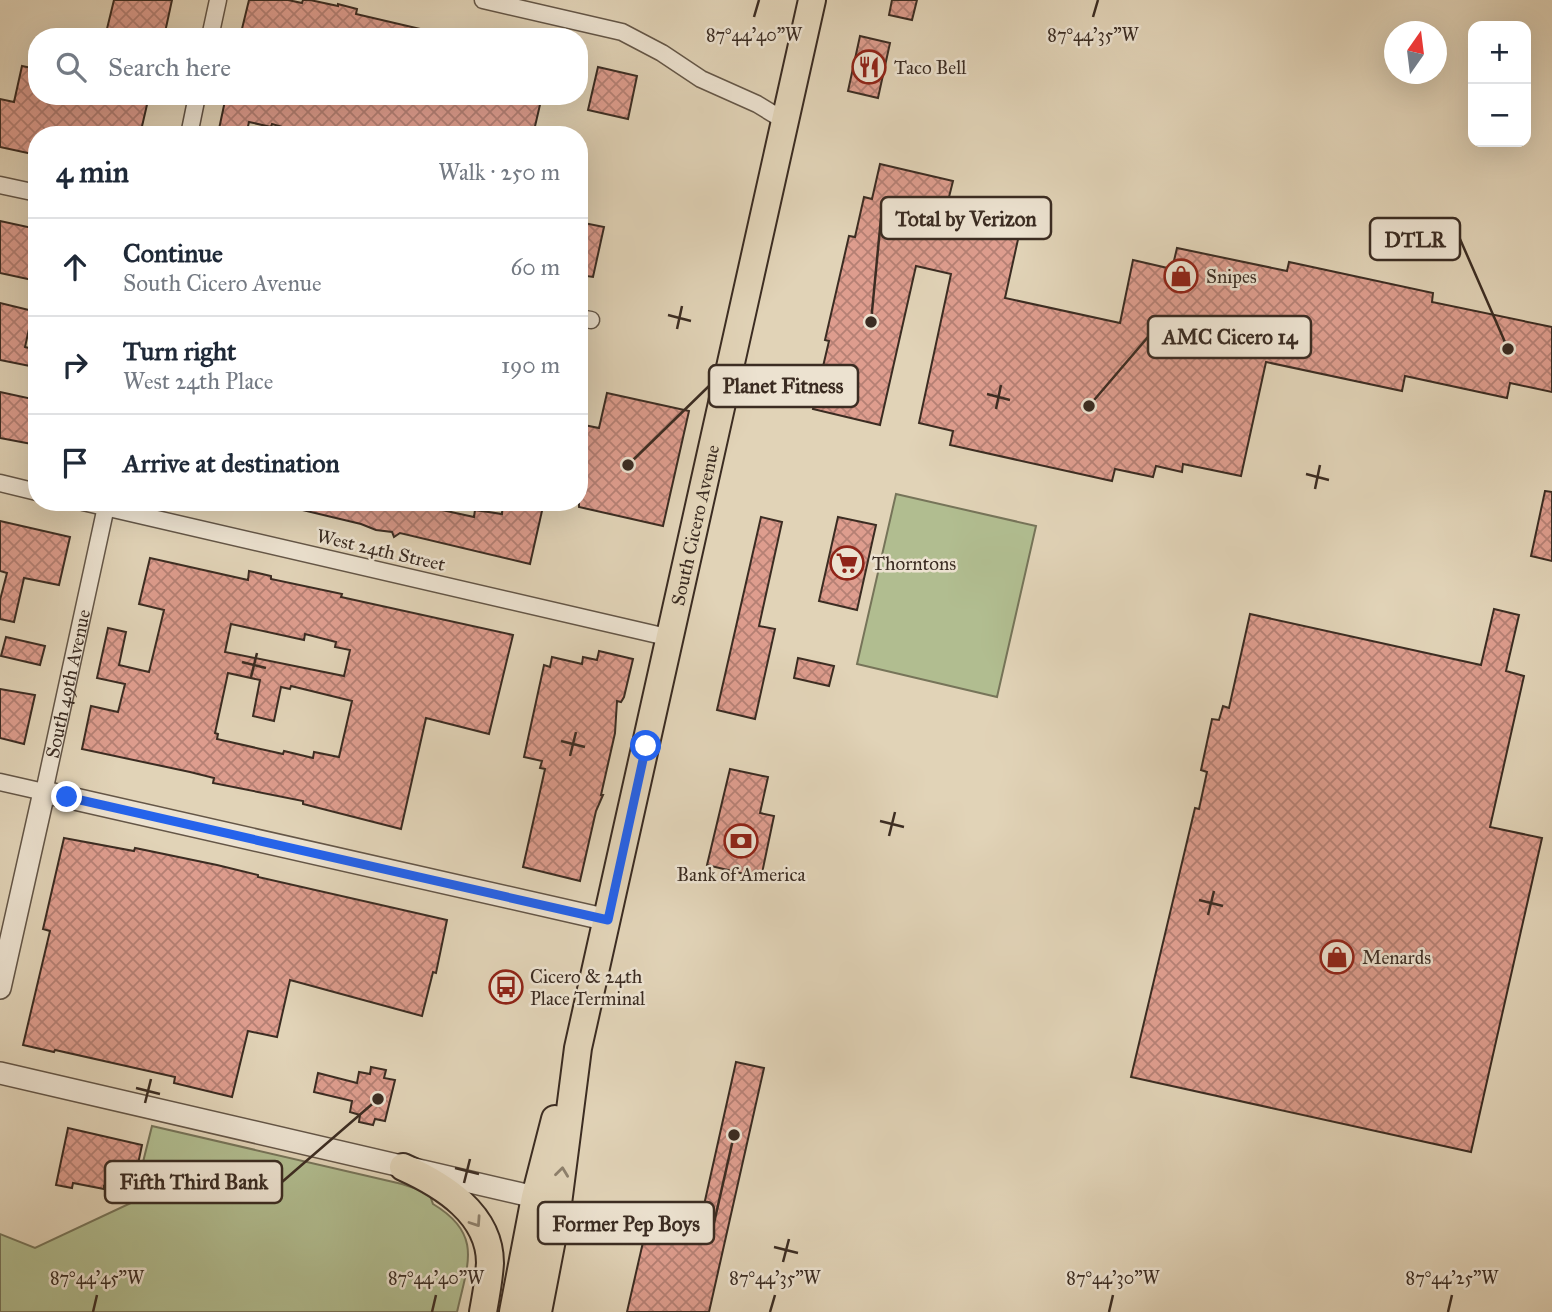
<!DOCTYPE html>
<meta charset="utf-8">
<style>
:root{--surface:#fff;--page:#f6f6f7;--text:#1f2937;--muted:#747a83;--line:#e0e1e3}
body{margin:0;font-family:"IM FELL Great Primer",serif;background:var(--page);color:var(--text)}
.controls{position:absolute;right:21px;top:21px;display:grid;overflow:hidden;border-radius:14px;box-shadow:0 7px 28px #0002}
.controls button{width:63px;height:63px;display:grid;place-items:center;padding:0;border:0;border-bottom:2px solid var(--line);background:var(--surface);color:var(--text);font:35px sans-serif}
.compass{position:absolute;left:1384px;top:21px;width:63px;height:63px;border-radius:50%;background:var(--surface);box-shadow:0 7px 28px #0002;rotate:14deg}
.stop{position:absolute;width:21px;height:21px;margin:-16px;border:5px solid #2563eb;border-radius:50%;background:#fff}
.stop.end{background:#2563eb;border-color:#fff;box-shadow:0 2px 7px #0008}
.list{margin:0;padding:0;list-style:none}
h2{display:flex;justify-content:space-between;align-items:center;height:91px;margin:0;padding:0 28px;font-size:30px}
h2 small{font-size:23px;font-weight:400;color:var(--muted)}
.list li{display:grid;grid-template-columns:46px 1fr auto;gap:21px;align-items:center;box-sizing:border-box;height:98px;padding:0 28px;border-top:2px solid var(--line)}
.list b{display:block;font-size:26px;white-space:nowrap}
.list p{margin:0;font-size:23px;white-space:nowrap;color:var(--muted)}
.list em{font-size:23px;font-style:normal;color:var(--muted)}
.icon{flex:none;width:38px;height:38px;fill:none;stroke:currentColor;stroke-width:2;stroke-linecap:round;stroke-linejoin:round}
.map{position:relative;flex:none;width:1552px;height:1312px;overflow:hidden}
.search{position:absolute;background:var(--surface);box-shadow:0 7px 28px #0002;left:28px;top:28px;width:560px;height:77px;display:flex;align-items:center;gap:18px;box-sizing:border-box;padding:0 24px;border-radius:28px;color:var(--muted);font-size:26px}
.panel{position:absolute;background:var(--surface);box-shadow:0 7px 28px #0002;left:28px;top:126px;width:560px;height:385px;border-radius:28px}
.map>svg:first-child{display:block}
.grass{fill:#b1bd90;stroke:#767459;stroke-width:2}
.building{fill:url(#building-cross-hatch);stroke:#3b2c22;stroke-width:2;fill-rule:evenodd}
.lines{fill:none;stroke-linecap:round;stroke-linejoin:round}
.minor-casing{stroke:#645647;stroke-width:19}
.tertiary-casing{stroke:#645647;stroke-width:24}
.primary-casing{stroke:#3b2c22;stroke-width:30}
.minor{stroke:#ece2d0;stroke-width:16}
.tertiary{stroke:#ece2d0;stroke-width:21}
.primary{stroke:#e1d3b7;stroke-width:26}
.oneway{stroke:#8e806c}
.route{stroke:#2563eb;stroke-width:9}
.ticks{fill:none;stroke:#3b2c22;stroke-width:2.5}
.labels{text-anchor:middle;dominant-baseline:central;stroke-width:5;stroke-linejoin:round;paint-order:stroke}
.poi-label{font-size:19px;fill:#3b2c22;stroke:#ece2d0;text-anchor:start}
.street-label{font-size:19px;fill:#3b2c22;stroke:#ece2d0}
.ticks-label{font-size:18px;text-anchor:middle;fill:#3b2c22;stroke:#ece2d0;stroke-width:5;stroke-linejoin:round;paint-order:stroke}
.leader{fill:none;stroke:#3b2c22;stroke-width:2.5}
.callout-dot{fill:#3b2c22;stroke:#ece2d0;stroke-width:2.5}
.callout{fill:#ece2d0;stroke:#3b2c22;stroke-width:2.5}
.callout-label{font-size:21px;text-anchor:middle;font-weight:bold;fill:#3b2c22}
</style>
<div class="map">
<svg width="1552" height="1312" viewBox="0 0 1552 1312">
<defs>
<pattern id="building-cross-hatch" width="8" height="8" patternUnits="userSpaceOnUse" patternTransform="scale(1.75)"><rect width="8" height="8" fill="#de9d8e"/><path d="M0 0l8 8M0 8l8-8" fill="none" stroke="#b58074"/></pattern>
</defs>
<rect width="100%" height="100%" fill="#e1d3b7"/>
<filter id="stains"><feTurbulence type="fractalNoise" baseFrequency=".00286" numOctaves="4"/><feColorMatrix values="0 0 0 0 .2 0 0 0 0 .09 0 0 0 0 .02 0 0 0 .5 -.17"/></filter>
<radialGradient id="worn" r=".72"><stop offset=".6" stop-color="#630" stop-opacity="0"/><stop offset="1" stop-color="#630" stop-opacity=".3"/></radialGradient>
<g class="grass">
<polygon points="896,494 1036,526 997,697 857,664"/>
<path d="M152 1126 402 1184 429 1193 433 1204C483 1234 468 1263 457 1312H0V1234L35 1248 133 1202Z"/>
</g>
<g class="building">
<polygon points="114,0 172,0 164,37 105,37"/>
<polygon points="249,0 288,0 302,3 303,0 310,0 338,6 338,4 357,9 356,14 429,31 428,37 240,37"/>
<polygon points="892,0 917,0 912,20 889,15"/>
<polygon points="860,36 890,43 878,98 848,91"/>
<polygon points="22,66 37,69 37,96 149,96 140,135 37,135 37,155 0,147 0,99 14,102"/>
<polygon points="598,67 637,76 628,119 588,110"/>
<polygon points="226,96 394,96 418,102 419,96 542,96 533,135 310,135 272,124 271,127 249,122 246,135 219,129"/>
<polygon points="880,164 953,181 946,209 1014,225 1012,233 1019,235 1005,298 1120,323 1133,260 1172,269 1177,248 1287,271 1289,262 1433,293 1432,302 1552,327 1552,392 1510,383 1507,398 1405,376 1402,391 1266,362 1241,476 1183,464 1182,472 1156,466 1153,477 1115,469 1112,481 950,445 953,431 919,423 951,274 916,266 880,425 813,409 829,341 825,340 849,236 855,237 864,197 872,199"/>
<polygon points="0,221 37,229 37,281 0,273"/>
<polygon points="579,222 604,227 593,277 579,275"/>
<polygon points="0,303 33,311 25,347 37,350 35,367 0,360"/>
<polygon points="0,392 37,400 37,445 0,438"/>
<polygon points="607,393 689,411 663,526 579,507 579,424 599,428"/>
<polygon points="1545,491 1552,492 1552,561 1531,556"/>
<polygon points="295,502 429,502 428,507 474,517 475,510 502,514 503,502 544,502 530,564 400,533 394,537 392,532 376,530 361,524 294,508"/>
<polygon points="761,517 782,522 759,626 775,629 755,719 717,710"/>
<polygon points="838,517 876,525 857,610 819,601"/>
<polygon points="0,521 70,537 59,585 24,578 14,622 0,619 0,600 7,573 0,571"/>
<path d="M150 558 248 580 249 571 271 576V579L342 594 341 597 513 635 489 734 426 718 401 829 303 804V801L213 783 214 778 190 772 82 749 91 706 118 712 125 684 97 678 108 628 126 632 119 665 149 672 164 610 139 604ZM231 624 304 640 305 634 336 642 335 647 350 650 344 676 225 652ZM228 673 260 680 253 716 274 721 281 687 290 689 291 686 352 701 339 757 314 752 313 758 284 751 283 754 217 739 218 734 215 733Z"/>
<polygon points="1494,609 1519,615 1506,671 1524,676 1490,827 1542,838 1471,1152 1131,1077 1195,808 1199,809 1207,772 1201,770 1212,719 1219,720 1223,706 1229,708 1250,614 1481,665"/>
<polygon points="6,637 45,646 40,665 1,656"/>
<polygon points="599,651 633,659 624,697 621,702 617,701 615,733 601,795 603,795 596,811 580,881 523,867 545,769 540,768 542,761 524,757 544,665 550,667 552,657 582,664 583,657 597,660"/>
<polygon points="798,658 834,666 829,686 794,678"/>
<polygon points="0,689 35,695 24,744 0,738"/>
<polygon points="730,769 768,777 760,813 774,816 761,878 707,865"/>
<polygon points="64,838 134,851 135,848 217,865 258,875 258,877 447,920 436,973 433,972 422,1016 290,980 277,1037 248,1031 232,1097 174,1083 175,1077 55,1050 54,1052 23,1045 50,931 43,929"/>
<polygon points="736,1062 764,1068 709,1312 627,1312 652,1203 702,1214"/>
<polygon points="371,1067 386,1070 384,1078 395,1080 385,1121 375,1119 373,1125 359,1122 360,1115 350,1112 352,1101 314,1092 318,1073 357,1083 359,1072 370,1074"/>
<polygon points="68,1128 142,1145 132,1192 104,1186 104,1189 73,1183 72,1188 56,1185"/>
</g>
<g class="lines">
<defs>
<g id="minor">
<polyline points="483,0 622,32 662,53 701,79 757,104 785,121"/>
<polyline points="210,37 218,0"/>
<polyline points="189,135 197,96"/>
<polyline points="0,185 37,193"/>
<polyline points="579,318 591,320"/>
<polyline points="0,483 37,492"/>
<polyline points="83,502 671,638"/>
<path id="s1" d="M0 782 44 792 107 502"/>
</g>
<g id="tertiary">
<polyline points="0,988 44,792 608,920"/>
<polyline points="0,1073 535,1197"/>
</g>
<g id="primary">
<path d="M403 1167C443 1185 490 1214 490 1263 489 1279 486 1296 483 1312"/>
<polyline points="513,1312 535,1197 555,1119"/>
<path id="s2" d="M538 1312 556 1219 578 1048 812 0"/>
</g>
</defs>
<use href="#minor" class="minor-casing"/>
<use href="#tertiary" class="tertiary-casing"/>
<use href="#primary" class="primary-casing"/>
<use href="#minor" class="minor"/>
<use href="#tertiary" class="tertiary"/>
<use href="#primary" class="primary"/>
</g>
<defs><path id="oneway-chevron" d="M-2-3.5L2.5 0L-2 3.5" fill="none" stroke-width="1.6" stroke-linecap="round" stroke-linejoin="round" transform="scale(1.75)"/></defs>
<g class="oneway">
<use href="#oneway-chevron" transform="translate(562 1172) rotate(-83)"/>
<use href="#oneway-chevron" transform="translate(476 1222) rotate(56)"/>
</g>
<g class="lines">
<polyline class="route" points="67,797 608,920 646,746"/>
</g>
<path class="ticks" d="M754 17 759 0M1093 17 1098 0M668 315 691 321M677 329 682 306M987 394 1010 400M996 409 1001 385M1306 474 1329 480M1315 489 1320 465M242 662 266 668M251 677 257 653M561 741 585 747M570 756 576 732M880 821 904 827M889 836 895 812M1199 900 1223 906M1208 915 1214 891M136 1088 160 1094M145 1103 151 1079M455 1168 479 1174M464 1183 470 1159M774 1247 798 1253M783 1262 789 1239M93 1312 97 1295M432 1312 436 1295M770 1312 775 1295M1109 1312 1113 1295M1448 1312 1452 1295"/>
<defs>
<symbol id="restaurant-ring" viewBox="-11 -11 22 22"><circle r="9.5" fill="#ece2d0" stroke="#8f2418" stroke-width="1.5"/><path d="M-5-6h1v4h1v-4h1v4h1v-4h1v5L-1.5 .5V6h-2V.5L-5-1ZM5-6V6H3V1.5H1.5Q1.5-4 5-6Z" fill="#8f2418"/></symbol>
<symbol id="shop-ring" viewBox="-11 -11 22 22"><circle r="9.5" fill="#ece2d0" stroke="#8f2418" stroke-width="1.5"/><path d="M-5-2.5h2.3a2.7 3.5 0 0 1 5.4 0H5L5.5 6h-11ZM-1.5-2.5h3a1.5 2.3 0 0 0-3 0Z" fill="#8f2418"/></symbol>
<symbol id="supermarket-ring" viewBox="-11 -11 22 22"><circle r="9.5" fill="#ece2d0" stroke="#8f2418" stroke-width="1.5"/><path d="M-6-5.5h2.5l.6 2H6L4.5 2H-2.5L-4.4-4H-6ZM-1.5 3.2a1.3 1.3 0 1 0 .1 0ZM3 3.2a1.3 1.3 0 1 0 .1 0Z" fill="#8f2418"/></symbol>
<symbol id="bank-ring" viewBox="-11 -11 22 22"><circle r="9.5" fill="#ece2d0" stroke="#8f2418" stroke-width="1.5"/><path d="M-6-4H6V4H-6ZM0-2.3a2.3 2.3 0 1 0 0 4.6a2.3 2.3 0 1 0 0-4.6Z" fill="#8f2418"/></symbol>
<symbol id="bus-ring" viewBox="-11 -11 22 22"><circle r="9.5" fill="#ece2d0" stroke="#8f2418" stroke-width="1.5"/><path d="M-5-6H5V4H4V6H2V4H-2V6H-4V4H-5ZM-3.5-4V0h7V-4ZM-3.5 1.2v1.5H-2V1.2ZM2 1.2v1.5H3.5V1.2Z" fill="#8f2418"/></symbol>
</defs>
<g fill-rule="evenodd">
<use href="#restaurant-ring" x="850" y="48" width="38" height="38"/>
<use href="#shop-ring" x="1162" y="257" width="38" height="38"/>
<use href="#supermarket-ring" x="828" y="544" width="38" height="38"/>
<use href="#bank-ring" x="722" y="822" width="38" height="38"/>
<use href="#shop-ring" x="1318" y="938" width="38" height="38"/>
<use href="#bus-ring" x="487" y="968" width="38" height="38"/>
</g>
<g class="labels">
<g class="poi-label">
<text x="894" y="67">Taco Bell</text>
<text x="1206" y="276">Snipes</text>
<text x="872" y="563">Thorntons</text>
<text x="741" y="874" text-anchor="middle">Bank of America</text>
<text x="1362" y="957">Menards</text>
<text x="530" y="976">Cicero &amp; 24th<tspan x="530" dy="22">Place Terminal</tspan></text>
</g>
<g class="street-label">
<text stroke="none"><textPath href="#s2" startOffset="803">South Cicero Avenue</textPath></text>
<text transform="translate(381 550) rotate(13)">West 24th Street</text>
<text stroke="none"><textPath href="#s1" startOffset="156">South 49th Avenue</textPath></text>
</g>
</g>
<g class="ticks-label">
<text x="754" y="41">87°44'40"W</text>
<text x="1093" y="41">87°44'35"W</text>
<text x="97" y="1284">87°44'45"W</text>
<text x="436" y="1284">87°44'40"W</text>
<text x="775" y="1284">87°44'35"W</text>
<text x="1113" y="1284">87°44'30"W</text>
<text x="1452" y="1284">87°44'25"W</text>
</g>
<path class="leader" d="M871 322L881 218M1508 349L1460 239M1089 406L1148 337M628 465L709 386M378 1099L282 1182M734 1135L714 1223"/>
<g class="callout-dot">
<circle cx="871" cy="322" r="7"/>
<circle cx="1508" cy="349" r="7"/>
<circle cx="1089" cy="406" r="7"/>
<circle cx="628" cy="465" r="7"/>
<circle cx="378" cy="1099" r="7"/>
<circle cx="734" cy="1135" r="7"/>
</g>
<g class="callout">
<rect x="881" y="197" width="170" height="42" rx="7"/>
<rect x="1370" y="218" width="90" height="42" rx="7"/>
<rect x="1148" y="316" width="163" height="42" rx="7"/>
<rect x="709" y="365" width="149" height="42" rx="7"/>
<rect x="105" y="1161" width="177" height="42" rx="7"/>
<rect x="538" y="1202" width="176" height="42" rx="7"/>
</g>
<g class="callout-label">
<text x="966" y="226">Total by Verizon</text>
<text x="1415" y="247">DTLR</text>
<text x="1230" y="344">AMC Cicero 14</text>
<text x="783" y="393">Planet Fitness</text>
<text x="194" y="1189">Fifth Third Bank</text>
<text x="626" y="1231">Former Pep Boys</text>
</g>
<rect width="100%" height="100%" filter="url(#stains)"/>
<rect width="100%" height="100%" fill="url(#worn)"/>
</svg>
<div class="controls">
<button>+</button>
<button>−</button>
</div>
<svg class="compass" viewBox="-18 -18 36 36"><path d="M0-13l5 13h-10z" fill="#e53935"/><path d="M0 13l5-13h-10z" fill="#747a83"/></svg>
<div class="stop" style="left:646px;top:746px"></div>
<div class="stop end" style="left:67px;top:797px"></div>
<div class="search"><svg class="icon" aria-label="search" viewBox="0 0 24 24"><circle cx="10" cy="10" r="6"/><path d="M15 15l6 6"/></svg>Search here</div>
<section class="panel">
<h2>4 min<small>Walk · 250 m</small></h2>
<ul class="list">
<li><svg class="icon" aria-label="ahead" viewBox="0 0 24 24"><path d="M12 20V5M6 11l6-6 6 6"/></svg><div><b>Continue</b><p>South Cicero Avenue</p></div><em>60 m</em></li>
<li><svg class="icon" aria-label="right" viewBox="0 0 24 24"><path d="M7 20v-9h11M14 6l5 5-5 5"/></svg><div><b>Turn right</b><p>West 24th Place</p></div><em>190 m</em></li>
<li><svg class="icon" aria-label="arrive" viewBox="0 0 24 24"><path d="M6 21V4h12l-3 4 3 4H6"/></svg><div><b>Arrive at destination</b></div></li>
</ul>
</section>
</div>
